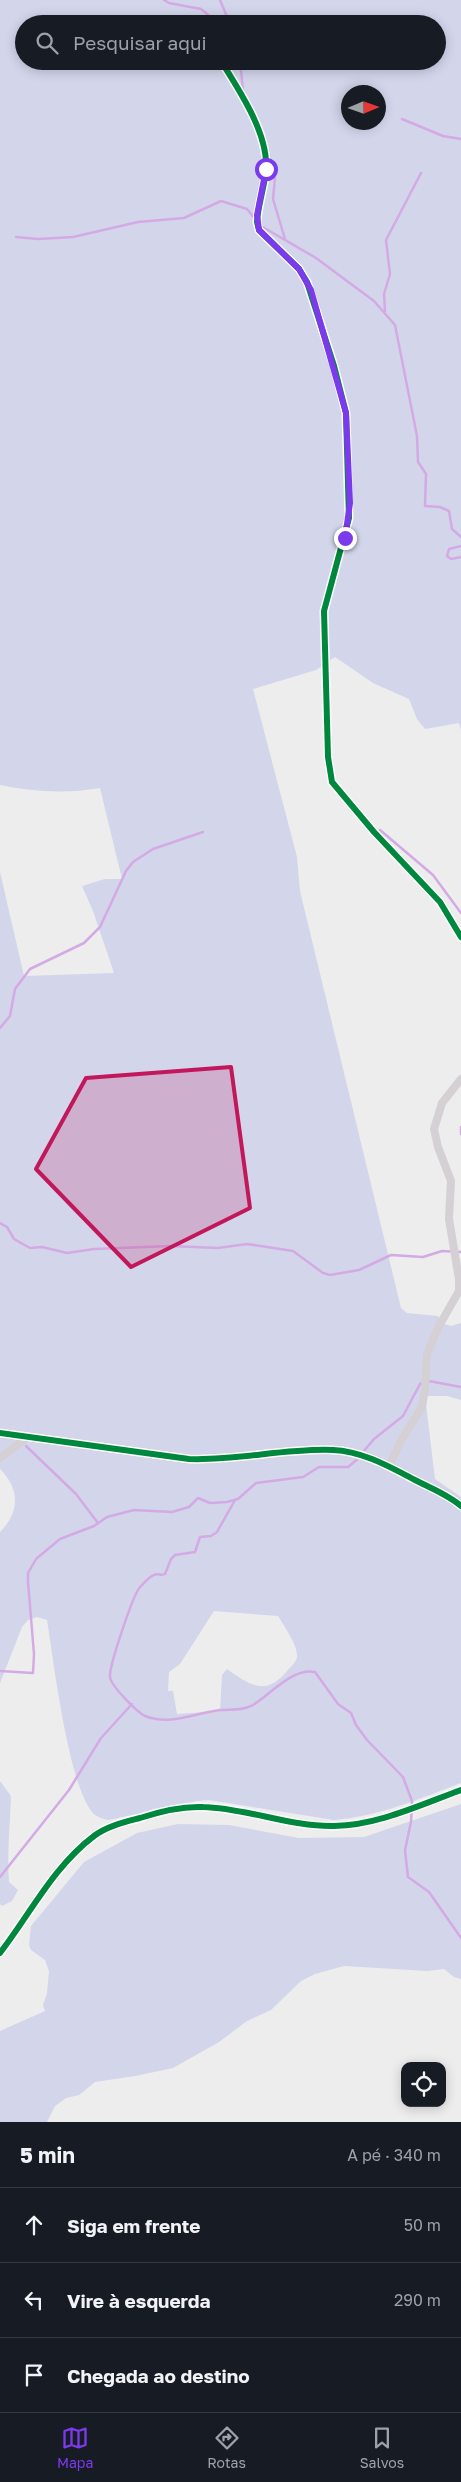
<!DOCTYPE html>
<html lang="pt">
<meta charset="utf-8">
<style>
:root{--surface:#171b24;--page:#20242c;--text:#f1f3f6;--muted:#9ea1a6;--line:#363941;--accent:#7c3aed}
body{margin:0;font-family:"Golos Text",sans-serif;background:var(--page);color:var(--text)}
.controls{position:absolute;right:15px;bottom:15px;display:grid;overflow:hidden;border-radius:10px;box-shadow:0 2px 12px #0003}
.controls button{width:45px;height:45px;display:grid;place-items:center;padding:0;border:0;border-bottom:1px solid var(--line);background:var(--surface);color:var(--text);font:25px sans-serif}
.compass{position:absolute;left:341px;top:85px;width:45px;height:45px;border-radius:50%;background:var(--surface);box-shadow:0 2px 12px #0003;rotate:88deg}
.stop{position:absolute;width:15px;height:15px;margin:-11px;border:4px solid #7c3aed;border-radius:50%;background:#fff}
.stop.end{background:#7c3aed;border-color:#fff;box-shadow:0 1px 5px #0008}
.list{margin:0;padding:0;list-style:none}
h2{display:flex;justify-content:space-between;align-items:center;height:65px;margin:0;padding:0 20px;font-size:21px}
h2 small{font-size:16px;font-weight:400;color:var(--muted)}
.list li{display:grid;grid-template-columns:32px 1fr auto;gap:15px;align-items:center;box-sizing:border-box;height:75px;padding:0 20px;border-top:1px solid var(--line)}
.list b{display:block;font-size:19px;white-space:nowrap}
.list em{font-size:16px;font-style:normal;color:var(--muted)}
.icon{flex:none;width:28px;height:28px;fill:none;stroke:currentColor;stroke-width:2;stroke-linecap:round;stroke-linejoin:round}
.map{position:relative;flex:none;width:461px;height:2122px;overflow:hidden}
.search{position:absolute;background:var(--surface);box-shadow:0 2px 12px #0003;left:15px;right:15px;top:15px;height:55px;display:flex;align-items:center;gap:12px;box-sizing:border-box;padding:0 18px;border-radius:28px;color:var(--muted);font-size:19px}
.sheet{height:290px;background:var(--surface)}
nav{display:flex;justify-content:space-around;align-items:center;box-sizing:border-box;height:70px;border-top:1px solid var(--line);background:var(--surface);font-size:14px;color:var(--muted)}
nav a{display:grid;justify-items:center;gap:2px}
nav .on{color:var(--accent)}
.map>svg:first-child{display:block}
.green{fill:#d3d5eb;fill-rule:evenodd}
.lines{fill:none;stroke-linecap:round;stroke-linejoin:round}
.stream{stroke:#d4aae5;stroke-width:2.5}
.street{stroke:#d4d0d4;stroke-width:8}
.secondary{stroke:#d4ced4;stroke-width:10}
.cycleway-casing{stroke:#fff;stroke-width:9}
.cycleway{stroke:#00873e;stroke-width:6}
.route{stroke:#7c3aed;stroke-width:6}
.marked{fill:#c2185b;fill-opacity:0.2;stroke:#c2185b;stroke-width:4;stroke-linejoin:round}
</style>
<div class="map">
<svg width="461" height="2122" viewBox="0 0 461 2122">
<rect width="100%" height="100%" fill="#ededed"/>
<g class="green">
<path d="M0 0H461V730L459 723 425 729 417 719 409 699 373 683 335 657 316 670 253 689 297 857 300 891 401 1308 407 1313 438 1316 441 1323 451 1326 461 1323V1400L447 1396H425L435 1479 461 1497V1783C419 1799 380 1816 334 1820L209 1800 196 1801 109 1820C103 1819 96 1817 92 1812 68 1782 54 1663 47 1620L37 1617 28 1620 22 1627 0 1683V1532C20 1512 20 1489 0 1469V872L24 976 114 973 93 911 82 886 105 879H122L100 788C66 794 33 792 0 785ZM24 24H437V61H24ZM348 92H378V122H348ZM214 1611 278 1616C284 1626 297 1644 297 1655 298 1661 291 1666 287 1671 266 1697 250 1685 227 1669L222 1675 220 1711 177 1714 173 1691H168L169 1672 180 1664Z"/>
<path d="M0 1781 11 1796C10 1825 7 1853 9 1882L18 1890 12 1901 2 1906 0 1904Z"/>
<polygon points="461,1804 461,1979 454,1977 444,1969 427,1971 344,1966 315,1974 301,1981 271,2010 247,2021 219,2042 173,2068 135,2076 95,2082 79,2095 66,2098 55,2106 47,2122 0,2122 0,2031 45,2011 43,2005 47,1993 49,1971 45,1960 31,1950 29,1945 31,1926 84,1862 137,1833 178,1824 229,1825 299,1838 364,1837"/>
</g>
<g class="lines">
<g class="stream">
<polyline points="164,0 169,3 201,9 219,24"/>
<polyline points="220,0 230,24"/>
<polyline points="240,61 243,90"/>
<polyline points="402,119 443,136 461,139"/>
<polyline points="269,160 275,178 273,199 285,239"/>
<polyline points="261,226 316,258 374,301 395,325 417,436 418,462 426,474 425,506 440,507 449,511 452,529 461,537"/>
<polyline points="16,237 38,239 73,237 138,222 184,218 221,201 247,209 256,220"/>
<polyline points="385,311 384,294 390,274 386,240 421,173"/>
<polyline points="461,546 449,549 447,556 451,559 461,557"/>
<polyline points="380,830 433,875 461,913"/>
<polyline points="0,1028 10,1016 15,989 30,969 84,943 100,927 126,871 133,862 153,849 203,832"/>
<polyline points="461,1127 461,1134"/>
<polyline points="0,1223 7,1227 14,1239 30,1248 42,1247 67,1253 94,1249 170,1246 218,1248 247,1244 293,1251 323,1273 330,1275 359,1270 391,1255 423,1257 442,1251 461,1252"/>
<polyline points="26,1446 76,1494 98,1523"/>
<polyline points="363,1452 374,1439 403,1416 420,1384 429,1381 461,1387"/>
<path d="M235 1500 217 1532 211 1536 200 1537 195 1552 175 1555 171 1559 165 1574C161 1576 158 1573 154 1575 150 1576 143 1584 140 1587 133 1595 109 1666 110 1677 111 1686 137 1712 145 1716 171 1726 194 1713 220 1710 231 1709 242 1711 253 1705 271 1694 292 1668 315 1672L338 1704 351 1713 356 1725 367 1740 403 1777 412 1801 411 1822 405 1850 408 1877 429 1892 461 1938"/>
<polyline points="0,1671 33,1673 34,1654 28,1582 28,1573 36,1559 60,1539 94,1526 107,1517 134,1510 172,1512 189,1507 198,1498 210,1503 227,1502 238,1499 256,1483 303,1477 319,1467 348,1467 360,1457"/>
<polyline points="0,1877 69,1790 101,1738 132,1704"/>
</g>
<g class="street">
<polyline points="181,20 185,24"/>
<path d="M221 61C239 90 268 133 266 168 265 186 258 204 257 222L259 230 299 269 307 282 334 366 346 413 349 518 324 611 328 757 332 782 374 832 440 902 461 937"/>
<polyline points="0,1458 26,1438"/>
<polyline points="389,1466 403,1437 422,1407 425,1388 427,1354 439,1326 459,1291 459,1279 449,1219 451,1181 438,1147 434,1129 442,1103 461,1079"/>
<path d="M0 1953C30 1914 54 1866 94 1836 107 1826 125 1822 140 1818 161 1811 181 1806 203 1807 247 1808 290 1827 334 1826 378 1825 420 1805 461 1790"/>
</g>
<path class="secondary" d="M0 1433 189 1459C237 1461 285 1448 333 1450 362 1451 390 1467 415 1480 430 1488 447 1494 461 1506"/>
<defs>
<g id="cycleway">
<path d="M221 61C239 90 268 133 266 168 265 186 258 204 257 222L259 230 299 269 307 282 334 366 346 413 349 518 324 611 328 757 332 782 374 832 440 902 461 937"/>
<path d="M0 1433 189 1459C237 1461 285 1448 333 1450 362 1451 390 1467 415 1480 430 1488 447 1494 461 1506"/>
<path d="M0 1953C30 1914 54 1866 94 1836 107 1826 125 1822 140 1818 161 1811 181 1806 203 1807 247 1808 290 1827 334 1826 378 1825 420 1805 461 1790"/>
</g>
</defs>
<use href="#cycleway" class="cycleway-casing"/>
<use href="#cycleway" class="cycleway"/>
</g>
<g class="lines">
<polyline class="route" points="266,169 257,215 259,230 299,269 311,290 346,413 350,503 345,538"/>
</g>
<path class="marked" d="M231 1067 250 1208 131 1267 36 1169 86 1078Z"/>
</svg>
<div class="controls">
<button><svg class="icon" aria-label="locate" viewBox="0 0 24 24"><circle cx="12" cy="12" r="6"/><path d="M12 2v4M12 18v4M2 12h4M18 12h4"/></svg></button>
</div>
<svg class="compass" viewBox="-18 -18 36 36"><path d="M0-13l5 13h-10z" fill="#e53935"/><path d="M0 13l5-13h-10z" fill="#9ea1a6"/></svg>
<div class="stop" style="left:266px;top:169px"></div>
<div class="stop end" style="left:345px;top:538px"></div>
<div class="search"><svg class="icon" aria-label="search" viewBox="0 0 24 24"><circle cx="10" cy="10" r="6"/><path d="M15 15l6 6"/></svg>Pesquisar aqui</div>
</div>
<section class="sheet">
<h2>5 min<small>A pé · 340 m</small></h2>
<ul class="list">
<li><svg class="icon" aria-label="ahead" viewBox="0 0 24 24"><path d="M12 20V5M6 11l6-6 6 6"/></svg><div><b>Siga em frente</b></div><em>50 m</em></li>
<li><svg class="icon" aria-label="left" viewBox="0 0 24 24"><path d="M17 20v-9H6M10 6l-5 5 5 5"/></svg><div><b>Vire à esquerda</b></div><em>290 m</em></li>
<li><svg class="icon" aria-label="arrive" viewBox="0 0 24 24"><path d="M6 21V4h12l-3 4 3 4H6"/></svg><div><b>Chegada ao destino</b></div></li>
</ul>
</section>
<nav>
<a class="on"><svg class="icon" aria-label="map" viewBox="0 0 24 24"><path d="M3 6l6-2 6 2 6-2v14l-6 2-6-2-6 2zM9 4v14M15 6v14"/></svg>Mapa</a>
<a><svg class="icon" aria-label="directions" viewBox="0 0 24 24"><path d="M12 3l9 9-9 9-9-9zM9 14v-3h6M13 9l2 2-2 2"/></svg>Rotas</a>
<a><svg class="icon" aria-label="saved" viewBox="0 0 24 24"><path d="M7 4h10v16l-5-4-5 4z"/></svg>Salvos</a>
</nav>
